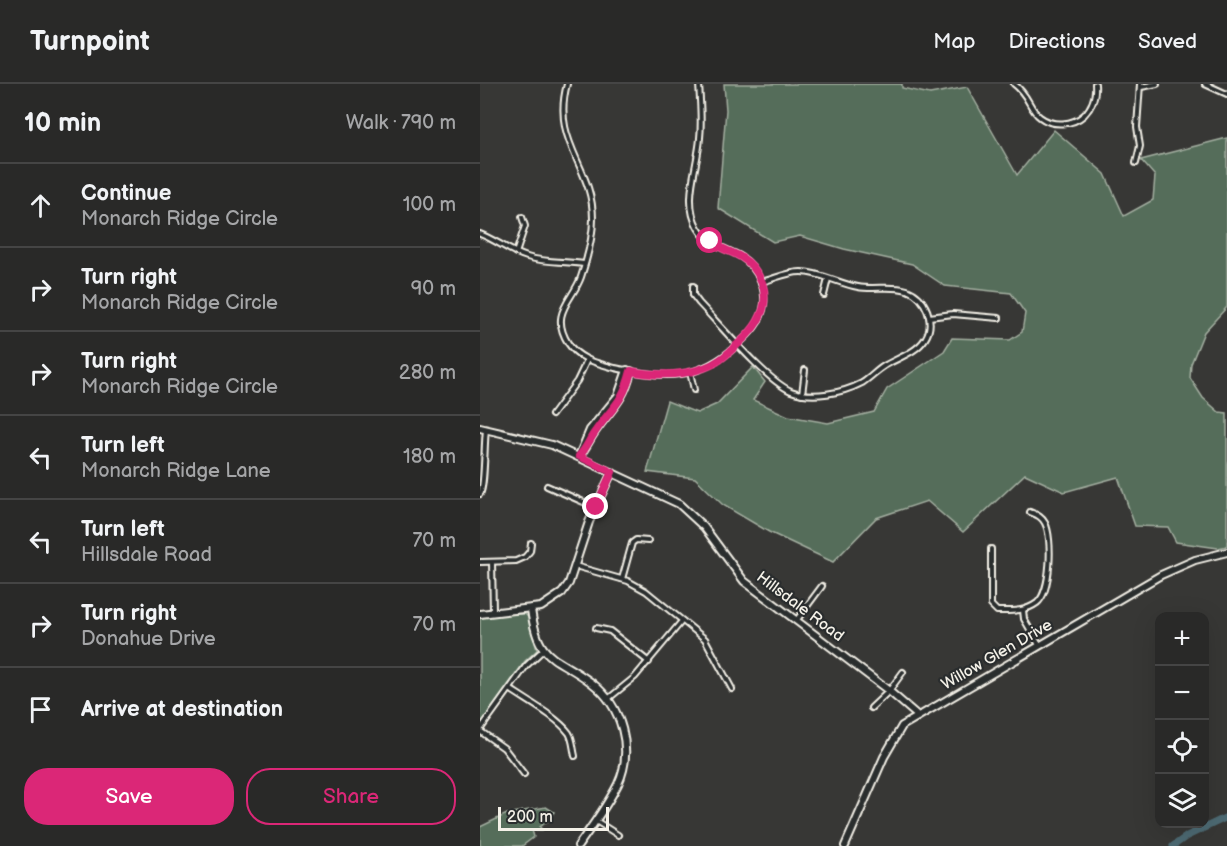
<!DOCTYPE html>
<meta charset="utf-8">
<style>
:root{--surface:#292928;--page:#313130;--text:#f1f3f6;--muted:#a5a6a8;--line:#454545;--accent:#db2777}
body{margin:0;font-family:"Balsamiq Sans",sans-serif;background:var(--page);color:var(--text)}
.controls{position:absolute;right:18px;bottom:18px;display:grid;overflow:hidden;border-radius:12px;box-shadow:0 6px 24px #0002}
.controls button{width:54px;height:54px;display:grid;place-items:center;padding:0;border:0;border-bottom:2px solid var(--line);background:var(--surface);color:var(--text);font:30px sans-serif}
.scale{position:absolute;left:18px;bottom:15px;width:111px;box-sizing:border-box;padding-left:6px;border:3px solid #f4f1e8;border-top:0;font-size:16px;line-height:21px;white-space:nowrap;color:#f4f1e8;-webkit-text-stroke:4px #2a2d2e;paint-order:stroke}
.stop{position:absolute;width:18px;height:18px;margin:-14px;border:4px solid #db2777;border-radius:50%;background:#fff}
.stop.end{background:#db2777;border-color:#fff;box-shadow:0 2px 6px #0008}
.list{margin:0;padding:0;list-style:none}
h2{display:flex;justify-content:space-between;align-items:center;height:78px;margin:0;padding:0 24px;font-size:26px}
h2 small{font-size:20px;font-weight:400;color:var(--muted)}
.list li{display:grid;grid-template-columns:39px 1fr auto;gap:18px;align-items:center;box-sizing:border-box;height:84px;padding:0 24px;border-top:2px solid var(--line)}
.list b{display:block;font-size:22px;white-space:nowrap}
.list p{margin:0;font-size:20px;white-space:nowrap;color:var(--muted)}
.list em{font-size:20px;font-style:normal;color:var(--muted)}
.actions{display:flex;gap:12px;padding:18px 24px}
.actions a{flex:1;padding:14px 0;border:2px solid var(--accent);border-radius:24px;text-align:center;font-size:21px;color:var(--accent)}
.actions .main{background:var(--accent);color:#fff}
.icon{flex:none;width:33px;height:33px;fill:none;stroke:currentColor;stroke-width:2;stroke-linecap:round;stroke-linejoin:round}
.map{position:relative;flex:none;width:747px;height:762px;overflow:hidden}
header{display:flex;align-items:center;gap:36px;box-sizing:border-box;height:84px;padding:0 30px;background:var(--surface);border-bottom:2px solid var(--line)}
header strong{font-size:28px}
nav{display:flex;gap:33px;margin-inline-start:auto;font-size:21px}
main{display:flex}
aside{flex:1;background:var(--surface)}
.map>svg:first-child{display:block}
.green{fill:#546d5a;stroke:#a4afa1;stroke-width:1.5}
.lines{fill:none;stroke-linecap:round;stroke-linejoin:round}
.river{stroke:#4e6b73;stroke-width:7}
.street-casing{stroke:#f4f1e8;stroke-width:8}
.secondary-casing{stroke:#f4f1e8;stroke-width:10}
.street{stroke:#2a2d2e;stroke-width:4}
.secondary{stroke:#2a2d2e;stroke-width:6}
.route{stroke:#db2777;stroke-width:8}
.labels{text-anchor:middle;dominant-baseline:central;stroke-width:4.5;stroke-linejoin:round;paint-order:stroke}
.street-label{font-size:16px;fill:#f4f1e8;stroke:#2a2d2e}
</style>
<header>
<strong>Turnpoint</strong>
<nav><a>Map</a><a>Directions</a><a>Saved</a></nav>
</header>
<main>
<aside>
<h2>10 min<small>Walk · 790 m</small></h2>
<ul class="list">
<li><svg class="icon" aria-label="ahead" viewBox="0 0 24 24"><path d="M12 20V5M6 11l6-6 6 6"/></svg><div><b>Continue</b><p>Monarch Ridge Circle</p></div><em>100 m</em></li>
<li><svg class="icon" aria-label="right" viewBox="0 0 24 24"><path d="M7 20v-9h11M14 6l5 5-5 5"/></svg><div><b>Turn right</b><p>Monarch Ridge Circle</p></div><em>90 m</em></li>
<li><svg class="icon" aria-label="right" viewBox="0 0 24 24"><path d="M7 20v-9h11M14 6l5 5-5 5"/></svg><div><b>Turn right</b><p>Monarch Ridge Circle</p></div><em>280 m</em></li>
<li><svg class="icon" aria-label="left" viewBox="0 0 24 24"><path d="M17 20v-9H6M10 6l-5 5 5 5"/></svg><div><b>Turn left</b><p>Monarch Ridge Lane</p></div><em>180 m</em></li>
<li><svg class="icon" aria-label="left" viewBox="0 0 24 24"><path d="M17 20v-9H6M10 6l-5 5 5 5"/></svg><div><b>Turn left</b><p>Hillsdale Road</p></div><em>70 m</em></li>
<li><svg class="icon" aria-label="right" viewBox="0 0 24 24"><path d="M7 20v-9h11M14 6l5 5-5 5"/></svg><div><b>Turn right</b><p>Donahue Drive</p></div><em>70 m</em></li>
<li><svg class="icon" aria-label="arrive" viewBox="0 0 24 24"><path d="M6 21V4h12l-3 4 3 4H6"/></svg><div><b>Arrive at destination</b></div></li>
</ul>
<div class="actions"><a class="main">Save</a><a>Share</a></div>
</aside>
<div class="map">
<svg width="747" height="762" viewBox="0 0 747 762">
<rect width="100%" height="100%" fill="#373735"/>
<filter id="ink" filterUnits="userSpaceOnUse"><feTurbulence type="fractalNoise" baseFrequency=".0167" numOctaves="2"/><feDisplacementMap in="SourceGraphic" scale="12" xChannelSelector="R" yChannelSelector="G"/><feConvolveMatrix kernelMatrix="1 2 1 2 8 2 1 2 1" color-interpolation-filters="sRGB"/></filter>
<g filter="url(#ink)">
<g class="green">
<polygon points="244,0 422,0 422,4 450,10 487,3 537,91 574,46 625,90 644,132 673,116 675,92 661,76 747,54 747,223 724,248 711,280 710,294 723,314 739,328 747,329 747,462 738,464 696,458 688,443 655,442 638,393 584,408 545,390 483,448 447,417 396,434 353,478 289,448 243,421 215,394 167,388 187,317 217,329 237,320 273,283 285,298 273,316 308,332 348,339 394,328 407,305 464,267 472,254 530,256 542,248 545,229 531,209 465,202 432,180 364,165 320,152 293,158 238,124 246,26"/>
<polygon points="45,530 48,533 57,566 45,577 0,641 0,534 12,531"/>
<polygon points="66,723 74,728 69,736 60,743 62,746 52,746 54,753 42,762 0,762 0,743 27,730"/>
</g>
<g class="lines">
<polyline class="river" points="693,762 707,752 747,733"/>
<defs>
<g id="street">
<path d="M87 0C71 59 113 81 113 135 113 153 107 175 101 193 93 216 69 229 88 259 99 276 117 279 135 284 184 295 219 297 257 261 270 250 282 238 284 220 286 199 273 177 254 169 239 162 227 159 218 144 202 117 218 83 220 54 222 36 220 18 219 0"/>
<path d="M534 0C549 11 549 25 560 33 573 43 593 41 604 31 613 22 616 12 615 0"/>
<polyline points="725,0 747,10"/>
<polyline points="661,3 677,0"/>
<polyline points="656,79 660,62 657,43 660,0"/>
<path d="M0 150C16 156 30 168 47 173 66 179 85 177 104 180"/>
<polyline points="36,169 45,142 42,133"/>
<path d="M213 202V211L219 219C240 241 286 296 311 307 332 315 363 309 382 299 390 294 396 287 404 282 417 274 436 269 445 255 456 238 446 213 427 206 412 201 394 206 378 203 359 200 340 188 321 188 307 188 294 195 281 198"/>
<polyline points="344,211 348,195"/>
<polyline points="449,233 473,230 519,234"/>
<polyline points="210,288 214,306"/>
<polyline points="322,310 325,286"/>
<polyline points="72,331 97,297 107,276"/>
<polyline points="67,402 115,423"/>
<path d="M0 410C5 403 4 359 6 346"/>
<path d="M511 465V521L517 527C531 527 545 528 557 519 571 508 573 454 565 439 561 432 557 431 550 428"/>
<polyline points="0,478 36,477 45,473 50,467 51,459"/>
<polyline points="12,478 13,527"/>
<polyline points="95,482 148,497 166,507 225,555 252,605"/>
<polyline points="142,495 152,459 156,456 168,457"/>
<polyline points="543,526 544,535 559,561"/>
<polyline points="316,537 342,502"/>
<polyline points="116,544 130,547 169,578"/>
<path d="M30 605C47 617 76 632 89 649 93 655 93 664 95 672"/>
<polyline points="128,615 155,593 202,537"/>
<polyline points="391,624 409,607 423,588"/>
<polyline points="0,646 46,582 63,566"/>
<polyline points="0,647 24,664 44,690"/>
<polyline points="116,737 138,751"/>
</g>
<g id="secondary">
<path d="M147 286 138 312 110 346 99 372C106 365 109 356 115 348 132 323 143 319 151 287"/>
<polyline points="0,344 72,361 199,420 224,443 264,497 409,607 438,632"/>
<path d="M51 525C58 579 75 571 112 599 142 622 154 666 138 700 127 722 112 742 98 762"/>
<polyline points="0,530 61,523 82,509 89,499 109,438 132,388"/>
<polyline points="365,762 404,673 422,642 681,491 715,476 747,468"/>
</g>
</defs>
<use href="#street" class="street-casing"/>
<use href="#secondary" class="secondary-casing"/>
<use href="#street" class="street"/>
<use href="#secondary" class="secondary"/>
</g>
</g>
<g class="lines" filter="url(#ink)">
<path class="route" d="M116 423 132 388 99 372C106 365 109 356 115 348 132 323 143 319 151 287 176 292 200 292 224 284 239 279 247 270 258 260 282 239 296 212 273 183 261 169 244 168 230 157"/>
</g>
<g class="labels">
<g class="street-label">
<text transform="translate(320 523) rotate(37)">Hillsdale Road</text>
<text transform="translate(517 571) rotate(-30)">Willow Glen Drive</text>
</g>
</g>
</svg>
<div class="controls">
<button>+</button>
<button>−</button>
<button><svg class="icon" aria-label="locate" viewBox="0 0 24 24"><circle cx="12" cy="12" r="6"/><path d="M12 2v4M12 18v4M2 12h4M18 12h4"/></svg></button>
<button><svg class="icon" aria-label="layers" viewBox="0 0 24 24"><path d="M12 4l9 5-9 5-9-5zM3 14l9 5 9-5"/></svg></button>
</div>
<div class="scale">200 m</div>
<div class="stop" style="left:230px;top:157px"></div>
<div class="stop end" style="left:116px;top:423px"></div>
</div>
</main>
